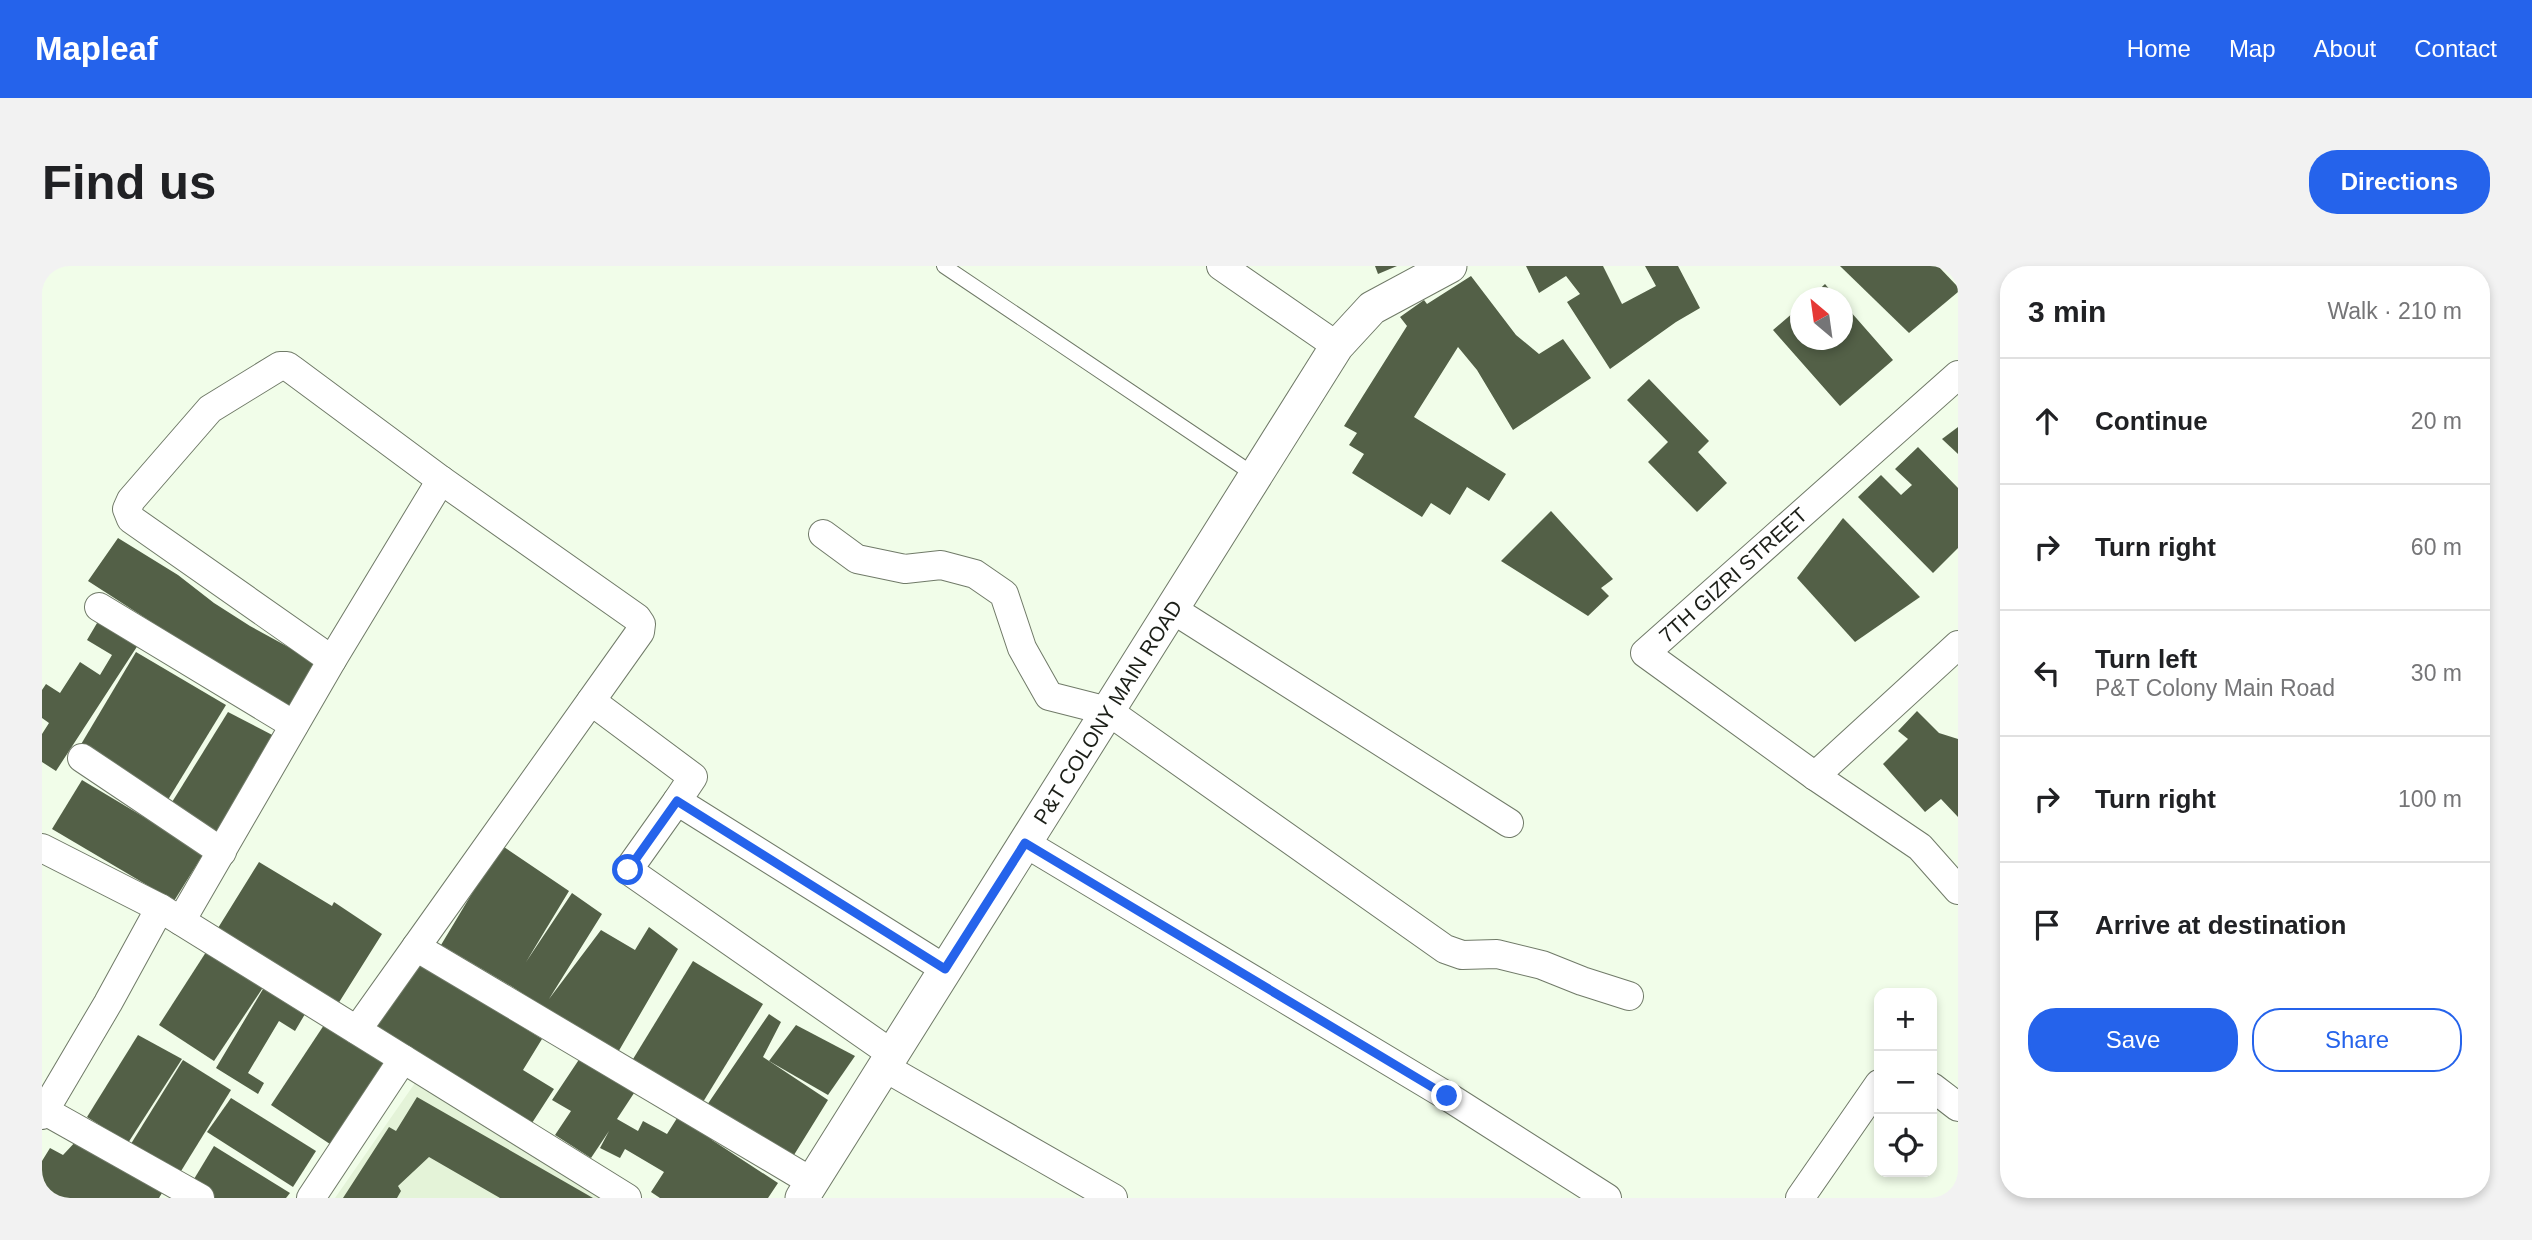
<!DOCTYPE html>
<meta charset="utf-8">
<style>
:root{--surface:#fff;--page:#f2f2f2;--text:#202124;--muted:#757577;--line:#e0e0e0;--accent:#2563eb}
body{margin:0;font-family:Arial,sans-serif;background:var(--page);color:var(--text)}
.controls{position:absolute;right:21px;bottom:21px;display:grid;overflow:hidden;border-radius:14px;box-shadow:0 4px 10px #0003}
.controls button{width:63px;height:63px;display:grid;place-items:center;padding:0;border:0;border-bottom:2px solid var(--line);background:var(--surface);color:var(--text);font:35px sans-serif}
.compass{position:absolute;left:1748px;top:21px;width:63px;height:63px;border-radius:50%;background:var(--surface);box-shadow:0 4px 10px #0003;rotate:331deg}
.stop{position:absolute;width:21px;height:21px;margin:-16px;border:5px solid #2563eb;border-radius:50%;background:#fff}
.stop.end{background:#2563eb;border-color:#fff;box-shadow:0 2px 7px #0008}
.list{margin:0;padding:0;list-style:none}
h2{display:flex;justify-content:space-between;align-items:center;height:91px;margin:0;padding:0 28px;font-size:30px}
h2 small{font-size:23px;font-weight:400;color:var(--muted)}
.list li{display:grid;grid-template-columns:46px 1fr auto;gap:21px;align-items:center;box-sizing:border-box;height:126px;padding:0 28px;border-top:2px solid var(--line)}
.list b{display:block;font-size:26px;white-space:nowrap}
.list p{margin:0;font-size:23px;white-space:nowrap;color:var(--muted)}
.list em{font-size:23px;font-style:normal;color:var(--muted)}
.actions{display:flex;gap:14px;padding:21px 28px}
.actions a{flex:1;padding:16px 0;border:2px solid var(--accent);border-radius:28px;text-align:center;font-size:24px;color:var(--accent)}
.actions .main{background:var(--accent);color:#fff}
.icon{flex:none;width:38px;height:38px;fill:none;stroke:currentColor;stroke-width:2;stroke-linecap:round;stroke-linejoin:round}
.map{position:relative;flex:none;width:1916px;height:932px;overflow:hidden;border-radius:28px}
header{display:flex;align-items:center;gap:42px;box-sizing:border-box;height:98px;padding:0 35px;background:var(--accent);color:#fff}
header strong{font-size:33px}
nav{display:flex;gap:38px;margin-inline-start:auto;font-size:24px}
.intro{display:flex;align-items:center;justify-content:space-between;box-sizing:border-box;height:168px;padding:0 42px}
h1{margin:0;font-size:49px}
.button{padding:18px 32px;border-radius:28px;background:var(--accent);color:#fff;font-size:24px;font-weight:700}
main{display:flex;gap:42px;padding:0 42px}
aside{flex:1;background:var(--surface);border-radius:28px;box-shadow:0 4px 10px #0003}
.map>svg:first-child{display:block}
.built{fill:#e4f3d8}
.building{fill:#536047}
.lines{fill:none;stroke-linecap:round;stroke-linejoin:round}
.service-casing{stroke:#707a68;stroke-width:16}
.minor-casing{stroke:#707a68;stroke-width:30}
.tertiary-casing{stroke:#707a68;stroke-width:35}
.service{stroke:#fff;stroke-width:14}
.minor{stroke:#fff;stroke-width:28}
.tertiary{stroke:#fff;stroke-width:33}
.route{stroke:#2563eb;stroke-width:9}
.labels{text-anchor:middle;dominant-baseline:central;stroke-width:7;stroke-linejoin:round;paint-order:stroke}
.street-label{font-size:21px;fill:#1c1f18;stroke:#fff}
</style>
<header>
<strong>Mapleaf</strong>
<nav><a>Home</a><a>Map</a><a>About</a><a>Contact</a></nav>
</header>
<div class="intro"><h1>Find us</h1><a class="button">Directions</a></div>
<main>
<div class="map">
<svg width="1916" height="932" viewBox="0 0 1916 932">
<rect width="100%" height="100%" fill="#f1fde9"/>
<polygon class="built" points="373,817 568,932 293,932"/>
<g class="building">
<polygon points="1333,0 1355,0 1336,8"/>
<polygon points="1484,0 1561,0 1580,38 1614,20 1603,0 1636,0 1658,42 1634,56 1568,103 1525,36 1538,28 1524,10 1497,27"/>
<polygon points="1798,0 1896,0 1916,21 1916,26 1867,67"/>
<polygon points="1429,10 1474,69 1497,88 1521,73 1549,112 1471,164 1435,104 1416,81 1372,151 1464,208 1447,235 1425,221 1408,249 1389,237 1380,251 1310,207 1322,188 1307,179 1315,167 1302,160 1365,60 1358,51 1382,34 1385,38"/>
<polygon points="1783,18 1795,32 1768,32"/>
<polygon points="1801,37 1851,94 1798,140 1731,64 1752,46 1758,53 1758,74 1801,74"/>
<polygon points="1607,113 1667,175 1656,186 1685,217 1655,246 1606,196 1626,176 1585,134"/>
<polygon points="1916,161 1916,188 1900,173"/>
<polygon points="1876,181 1916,222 1916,282 1891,307 1816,231 1839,209 1859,229 1870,219 1853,203"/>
<polygon points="1509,245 1571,313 1559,322 1567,330 1546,350 1459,295"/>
<polygon points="1801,252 1878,331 1813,376 1755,312"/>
<polygon points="76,272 136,309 172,337 208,360 281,400 252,448 46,315"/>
<polygon points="58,352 98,376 14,505 0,496 0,468 7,457 0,452 0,424 4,418 18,427 38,396 58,409 70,389 45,374"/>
<polygon points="94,386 184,439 124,537 38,480"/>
<polygon points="1875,445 1897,467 1916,473 1916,551 1899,533 1883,546 1841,498 1866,473 1856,465"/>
<polygon points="186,446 238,473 178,576 127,541"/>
<polygon points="40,514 162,587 132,635 10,563"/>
<polygon points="459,579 527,625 484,696 530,627 560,648 507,733 559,664 593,684 607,661 636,683 575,788 469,720 399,679"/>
<polygon points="217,596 290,640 292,636 340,668 296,738 176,662"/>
<polygon points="166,683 222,720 172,795 117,759"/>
<polygon points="369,695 417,721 500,773 481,804 512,823 490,857 330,758"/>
<polygon points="651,695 721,738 658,841 588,798"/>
<polygon points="224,718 266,743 253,765 237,755 206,807 222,817 216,828 174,802"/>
<polygon points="727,748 739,756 721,791 786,834 747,897 663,842"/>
<polygon points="284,756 347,797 291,880 229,839"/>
<polygon points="754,759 813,790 786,829 727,795"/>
<polygon points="96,769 140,793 86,877 45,851"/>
<polygon points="542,786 596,821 575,853 596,865 601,855 625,868 637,849 671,867 670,874 736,917 726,932 618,932 609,926 622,906 583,883 578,892 558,882 567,865 549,892 513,869 529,845 510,834"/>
<polygon points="141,794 189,824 136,910 87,881"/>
<polygon points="375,831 551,932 458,932 387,891 356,920 359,925 355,932 301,932 347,861 354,865"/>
<polygon points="189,832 274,885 251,921 165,866"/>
<polygon points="36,873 123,922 117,932 0,932 0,895 8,882 21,889"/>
<polygon points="172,880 248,927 244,932 172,932 149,918"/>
</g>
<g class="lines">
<defs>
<polyline id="service" points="902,0 1214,210"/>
<g id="minor">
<polyline points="1179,0 1295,80"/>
<polyline points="1916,109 1603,387 1773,510 1878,581 1916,624"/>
<polyline points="781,268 815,293 863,303 899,299 933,308 962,328 980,382 1007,430 1066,445 1403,683 1420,689 1455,688 1500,699 1540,715 1587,730"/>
<polyline points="57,341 252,459"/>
<polyline points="1130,343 1467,557"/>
<polyline points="290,394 89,253 85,243 89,234 168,143 238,100 245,100 252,105 399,214 595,352 599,358 598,366 374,681"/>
<polyline points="549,435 651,511 635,535 903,703"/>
<polyline points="40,492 180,586"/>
<polyline points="1773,510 1916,379"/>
<polyline points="635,535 586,604 850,788"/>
<polyline points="983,577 1405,830 1565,932"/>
<polyline points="0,582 118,642 585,932"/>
<polyline points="139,655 290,394 399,214"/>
<polyline points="315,764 374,681 770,916"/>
<polyline points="842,801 1071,932"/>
<polyline points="1890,821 1916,841"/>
<polyline points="3,845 158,932"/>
<polyline points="0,849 66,737 118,642"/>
<polyline points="269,932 361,793"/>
<polyline points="1758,932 1837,818"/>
</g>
<g id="tertiary">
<path id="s1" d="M760 932 1295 80 1330 42 1408 0"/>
</g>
</defs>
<use href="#service" class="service-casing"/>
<use href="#minor" class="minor-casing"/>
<use href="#tertiary" class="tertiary-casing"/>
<use href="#service" class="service"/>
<use href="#minor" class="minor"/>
<use href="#tertiary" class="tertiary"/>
</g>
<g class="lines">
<polyline class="route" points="586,604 635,535 903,703 983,577 1405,830"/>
</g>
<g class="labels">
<g class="street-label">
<text transform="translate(1691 309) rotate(-42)">7TH GIZRI STREET</text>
<text stroke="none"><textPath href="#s1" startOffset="574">P&amp;T COLONY MAIN ROAD</textPath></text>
</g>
</g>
</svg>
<div class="controls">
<button>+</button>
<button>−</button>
<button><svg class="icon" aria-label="locate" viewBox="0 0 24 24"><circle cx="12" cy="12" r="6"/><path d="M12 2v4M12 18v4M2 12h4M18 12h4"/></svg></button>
</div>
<svg class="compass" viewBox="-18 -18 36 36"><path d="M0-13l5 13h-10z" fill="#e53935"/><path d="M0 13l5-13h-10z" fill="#757577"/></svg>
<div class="stop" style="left:586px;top:604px"></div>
<div class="stop end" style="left:1405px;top:830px"></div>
</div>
<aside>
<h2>3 min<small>Walk · 210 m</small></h2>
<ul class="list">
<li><svg class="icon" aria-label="ahead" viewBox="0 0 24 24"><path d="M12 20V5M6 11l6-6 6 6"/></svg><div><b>Continue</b></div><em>20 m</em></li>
<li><svg class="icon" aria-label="right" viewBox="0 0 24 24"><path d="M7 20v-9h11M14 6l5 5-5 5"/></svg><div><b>Turn right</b></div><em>60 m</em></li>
<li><svg class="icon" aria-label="left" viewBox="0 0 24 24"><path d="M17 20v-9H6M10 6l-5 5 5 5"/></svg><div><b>Turn left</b><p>P&amp;T Colony Main Road</p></div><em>30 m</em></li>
<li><svg class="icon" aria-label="right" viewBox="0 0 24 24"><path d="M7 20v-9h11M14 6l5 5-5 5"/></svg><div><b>Turn right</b></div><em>100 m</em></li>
<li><svg class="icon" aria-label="arrive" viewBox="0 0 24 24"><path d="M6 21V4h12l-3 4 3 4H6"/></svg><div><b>Arrive at destination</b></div></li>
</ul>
<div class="actions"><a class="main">Save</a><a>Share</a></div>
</aside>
</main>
